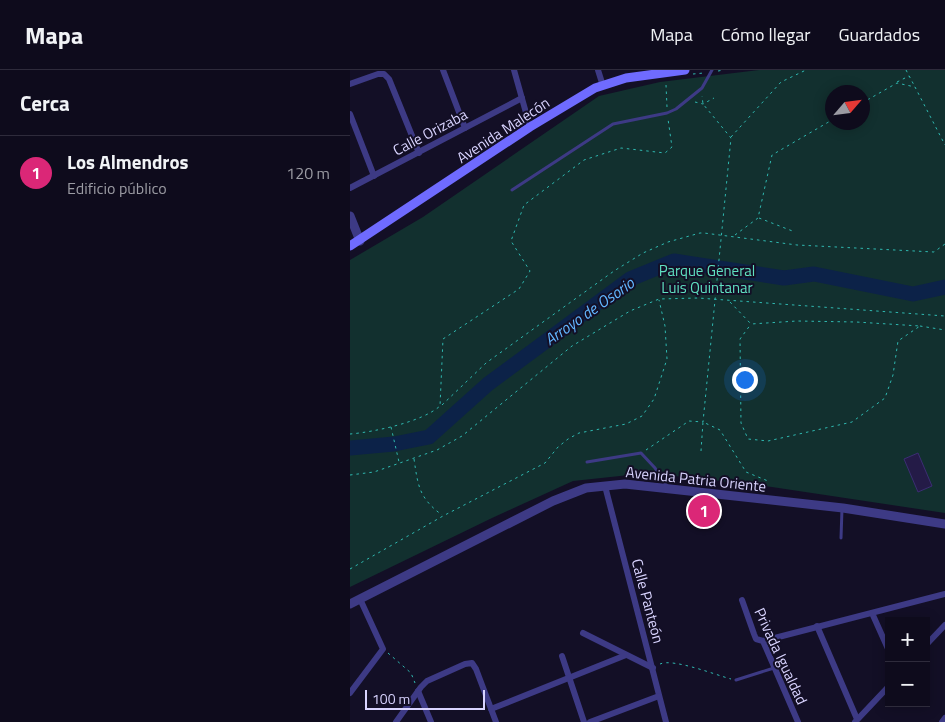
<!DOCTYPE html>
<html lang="es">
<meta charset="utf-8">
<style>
:root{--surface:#0e0b1c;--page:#1c1929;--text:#f1f3f6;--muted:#9b9ba3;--line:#2e2b3b;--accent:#db2777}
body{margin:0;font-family:"Titillium Web",sans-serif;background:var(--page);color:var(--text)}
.controls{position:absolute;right:15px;bottom:15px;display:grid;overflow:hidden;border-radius:0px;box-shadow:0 2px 12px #0003}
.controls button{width:45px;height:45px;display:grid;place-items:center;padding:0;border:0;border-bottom:1px solid var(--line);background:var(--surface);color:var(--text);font:25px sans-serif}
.compass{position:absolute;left:475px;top:15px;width:45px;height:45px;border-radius:50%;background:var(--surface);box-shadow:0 2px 12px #0003;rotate:62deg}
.scale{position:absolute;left:15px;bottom:12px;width:120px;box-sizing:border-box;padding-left:5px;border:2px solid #d9d4ff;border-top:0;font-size:14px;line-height:18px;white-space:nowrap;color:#d9d4ff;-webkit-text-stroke:4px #130f26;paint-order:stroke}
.you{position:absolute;left:394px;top:309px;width:18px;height:18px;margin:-12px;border:4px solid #fff;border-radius:50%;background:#1a73e8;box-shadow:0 0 0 8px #1a73e833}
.badge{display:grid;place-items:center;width:32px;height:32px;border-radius:50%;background:var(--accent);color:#fff;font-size:16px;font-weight:700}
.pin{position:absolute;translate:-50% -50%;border:2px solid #fff;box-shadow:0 1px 5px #0006}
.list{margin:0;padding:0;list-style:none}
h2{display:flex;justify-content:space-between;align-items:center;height:65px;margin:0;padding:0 20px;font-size:21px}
h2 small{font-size:16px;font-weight:400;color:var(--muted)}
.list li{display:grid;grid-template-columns:32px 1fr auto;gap:15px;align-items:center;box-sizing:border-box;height:75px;padding:0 20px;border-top:1px solid var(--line)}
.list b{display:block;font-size:19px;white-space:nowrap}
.list p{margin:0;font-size:16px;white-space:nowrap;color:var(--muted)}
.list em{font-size:16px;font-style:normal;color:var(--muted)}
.map{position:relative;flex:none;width:595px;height:652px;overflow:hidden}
header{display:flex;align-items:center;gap:30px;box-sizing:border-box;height:70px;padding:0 25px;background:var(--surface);border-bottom:1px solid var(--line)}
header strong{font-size:24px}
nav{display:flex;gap:28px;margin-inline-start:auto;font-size:18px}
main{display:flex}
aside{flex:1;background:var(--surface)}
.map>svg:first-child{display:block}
.green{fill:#12302f;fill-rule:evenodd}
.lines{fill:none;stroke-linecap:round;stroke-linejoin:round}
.river{stroke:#0c2248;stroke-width:15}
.building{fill:#241b47;stroke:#3b2d73}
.path{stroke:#2fb8b0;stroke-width:1;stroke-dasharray:2.5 4;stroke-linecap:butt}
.service{stroke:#3d3a85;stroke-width:3}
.minor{stroke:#3d3a85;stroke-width:6}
.tertiary{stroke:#3d3a85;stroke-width:9}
.secondary{stroke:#6f6bff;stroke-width:9}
.labels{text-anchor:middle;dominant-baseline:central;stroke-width:4;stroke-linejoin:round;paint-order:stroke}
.street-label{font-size:15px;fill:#d9d4ff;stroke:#130f26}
.park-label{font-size:15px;fill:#5fe0c0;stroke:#130f26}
.water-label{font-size:16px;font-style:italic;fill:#62b6ff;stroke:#130f26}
</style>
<header>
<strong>Mapa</strong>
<nav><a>Mapa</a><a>Cómo llegar</a><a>Guardados</a></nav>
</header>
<main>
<aside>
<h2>Cerca<small></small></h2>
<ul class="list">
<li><span class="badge">1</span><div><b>Los Almendros</b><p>Edificio público</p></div><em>120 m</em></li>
</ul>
</aside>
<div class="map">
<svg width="595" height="652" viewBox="0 0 595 652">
<rect width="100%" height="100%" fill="#130f26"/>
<path class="green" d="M409 0H595V443L422 417 298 403 223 411 142 448 0 517V190L73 147 249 26 310 12ZM482 22H512V52H482Z"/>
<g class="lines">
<polyline class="river" points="0,378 44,374 79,367 138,314 280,209 324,191 434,208 464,204 563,224 595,217"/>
</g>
<polygon class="building" points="568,383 582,416 568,422 554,389"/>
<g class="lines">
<g class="path">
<polyline points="556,0 565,17"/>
<polyline points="368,1 374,0"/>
<polyline points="343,4 354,3"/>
<polyline points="547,12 559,6"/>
<polyline points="316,15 317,37"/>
<polyline points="345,32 353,34 364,28"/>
<polyline points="512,33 547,13 565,17 595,75"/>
<polyline points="381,67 431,12 456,0"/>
<polyline points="409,148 445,162"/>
<polyline points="385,165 408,148 422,85 482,50"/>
<polyline points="380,232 401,254 447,251 506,252 570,256 548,271 543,305 535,328 502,352 418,371 398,369 391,353 390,269 401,254"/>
<polyline points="570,256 595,260"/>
<polyline points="92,335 136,293 264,201 293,183 318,172 350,163 354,163 447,175 584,182 595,174"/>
<polyline points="41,357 49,392"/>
<path d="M0 364C24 362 72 352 90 336L93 269 169 219 180 201 161 171 174 135 234 90 271 78 315 83 322 77 318 49"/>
<polyline points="296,380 339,351 353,352 381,68 353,34 352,26"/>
<polyline points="351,381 353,352 370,360 396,402 418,411"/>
<path d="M64 389C68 416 69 428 92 445"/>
<polyline points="0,405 24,402 87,380 112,366 222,276 280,241 309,229 348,228 595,246"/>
<polyline points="0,499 93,446 195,393 208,377 218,369 229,363 276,354 292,346 304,329 317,289 315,256 309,230"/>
<polyline points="38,583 61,603 65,613"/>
<path d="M310 594C323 588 366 605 381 609"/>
</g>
<g class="service">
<polyline points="162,120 263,54 317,43 326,39 352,18 362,0"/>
<polyline points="237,392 291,383 305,398 317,416"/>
<polyline points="491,468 492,439"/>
<polyline points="386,610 424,598"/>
</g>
<g class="minor">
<polyline points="93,0 115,58"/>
<polyline points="164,0 180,57"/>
<polyline points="248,0 253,16"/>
<polyline points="0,14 28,4 34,4 39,9 69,83"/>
<polyline points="0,44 24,106"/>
<polyline points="0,118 172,28"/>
<polyline points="255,416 316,652"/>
<polyline points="392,530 404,564 406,569 413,571 448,652"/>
<polyline points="522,543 539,581"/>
<polyline points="467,556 507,649"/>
<polyline points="233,563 303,598"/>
<polyline points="413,571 595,524"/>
<polyline points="576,575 595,555"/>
<polyline points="212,586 234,652"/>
<polyline points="68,621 81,652"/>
<polyline points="0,623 33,579 10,529"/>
<polyline points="141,639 276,585"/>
<polyline points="46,652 71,617 77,611 115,594 122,593 126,599 146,652"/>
<polyline points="240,652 309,626"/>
<polyline points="505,652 539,616"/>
<polyline points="592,652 595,648"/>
</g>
<g class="tertiary">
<polyline points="0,146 10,171"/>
<polyline points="0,534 203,431 236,418 275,414 493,438 595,454"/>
</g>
<polyline class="secondary" points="0,176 180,57 245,18 276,8 335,0"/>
</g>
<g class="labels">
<g class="street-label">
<text transform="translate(153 60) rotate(-33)">Avenida Malecón</text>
<text transform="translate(80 62) rotate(-28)">Calle Orizaba</text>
<text transform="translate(346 409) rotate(6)">Avenida Patria Oriente</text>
<text transform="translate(298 531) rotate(75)">Calle Panteón</text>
<text transform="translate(431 586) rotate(65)">Privada Igualdad</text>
</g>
<g class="park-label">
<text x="357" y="200">Parque General<tspan x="357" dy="17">Luis Quintanar</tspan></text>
</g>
<g class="water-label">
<text transform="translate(239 241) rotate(-35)">Arroyo de Osorio</text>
</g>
</g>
</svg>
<div class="controls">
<button>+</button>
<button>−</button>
</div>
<svg class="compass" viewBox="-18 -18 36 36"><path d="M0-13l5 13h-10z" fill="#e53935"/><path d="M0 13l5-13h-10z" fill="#9b9ba3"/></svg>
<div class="scale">100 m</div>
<div class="you"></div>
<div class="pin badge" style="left:354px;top:441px">1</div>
</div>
</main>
